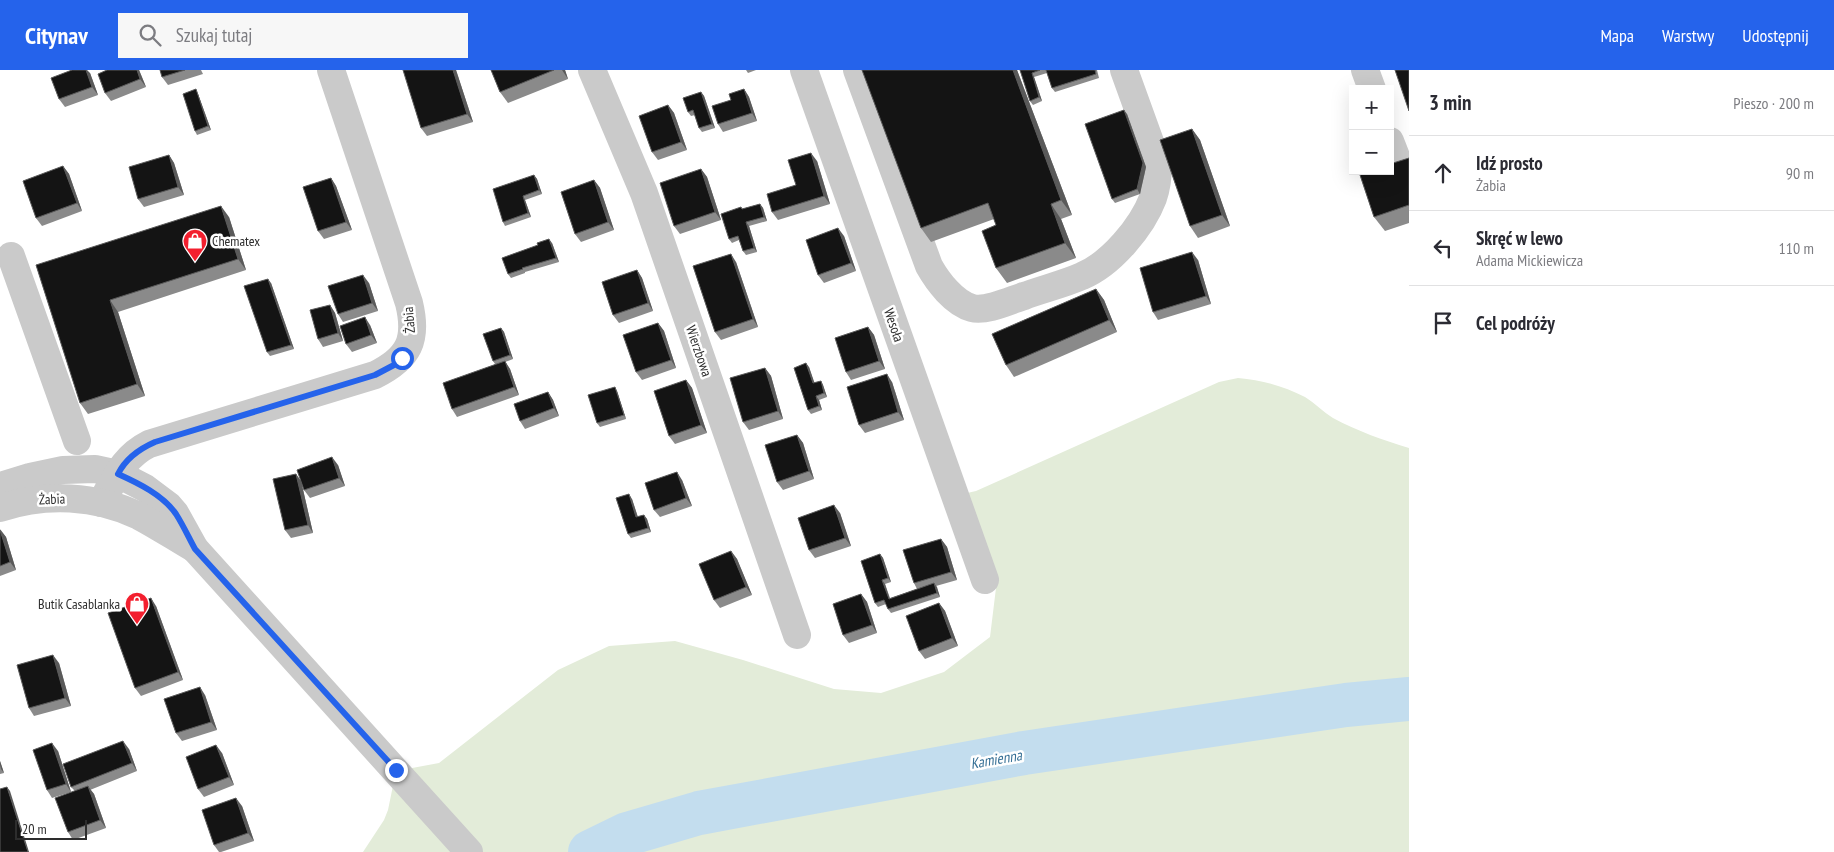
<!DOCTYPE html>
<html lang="pl">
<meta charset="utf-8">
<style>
:root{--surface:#fff;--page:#f7f7f7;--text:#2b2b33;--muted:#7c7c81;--line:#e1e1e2;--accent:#2563eb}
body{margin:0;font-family:"PT Sans Narrow",sans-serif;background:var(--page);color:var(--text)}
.controls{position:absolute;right:15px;top:15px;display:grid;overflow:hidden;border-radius:0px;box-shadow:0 5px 20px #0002}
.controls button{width:45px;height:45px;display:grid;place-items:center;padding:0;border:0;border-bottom:1px solid var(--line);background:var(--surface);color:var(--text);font:25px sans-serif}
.scale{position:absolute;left:15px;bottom:12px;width:72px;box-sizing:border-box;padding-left:5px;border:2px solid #2d2d2d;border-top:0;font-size:14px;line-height:18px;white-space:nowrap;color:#2d2d2d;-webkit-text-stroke:4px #fff;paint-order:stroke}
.stop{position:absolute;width:15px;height:15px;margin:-11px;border:4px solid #2563eb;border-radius:50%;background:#fff}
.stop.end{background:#2563eb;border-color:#fff;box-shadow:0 1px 5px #0008}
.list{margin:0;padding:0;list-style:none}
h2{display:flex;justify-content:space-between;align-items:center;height:65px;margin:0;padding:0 20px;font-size:21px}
h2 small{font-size:16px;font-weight:400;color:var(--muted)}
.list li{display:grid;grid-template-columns:32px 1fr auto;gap:15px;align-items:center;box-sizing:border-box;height:75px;padding:0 20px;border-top:1px solid var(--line)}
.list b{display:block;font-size:19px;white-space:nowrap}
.list p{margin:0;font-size:16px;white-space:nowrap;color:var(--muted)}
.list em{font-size:16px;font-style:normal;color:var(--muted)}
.icon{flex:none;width:28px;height:28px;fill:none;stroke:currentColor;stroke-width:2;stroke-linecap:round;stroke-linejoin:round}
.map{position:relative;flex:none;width:1409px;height:782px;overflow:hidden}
header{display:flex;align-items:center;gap:30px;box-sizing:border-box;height:70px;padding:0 25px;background:var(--accent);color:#fff}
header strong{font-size:24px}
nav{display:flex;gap:28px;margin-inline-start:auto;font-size:18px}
.search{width:350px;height:45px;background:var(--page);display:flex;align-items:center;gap:12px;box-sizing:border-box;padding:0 18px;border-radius:0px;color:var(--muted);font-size:19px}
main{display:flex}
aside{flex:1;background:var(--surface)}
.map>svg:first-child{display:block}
.green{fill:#e3ecd9}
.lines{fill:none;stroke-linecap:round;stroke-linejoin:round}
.river{stroke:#c3ddee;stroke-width:44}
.minor{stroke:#cacaca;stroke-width:28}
.wall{fill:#8a8a8a}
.shaded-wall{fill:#5a5a5a}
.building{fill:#141414;stroke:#5a5a5a}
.route{stroke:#2563eb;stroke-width:6}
.labels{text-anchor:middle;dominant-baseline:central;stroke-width:5;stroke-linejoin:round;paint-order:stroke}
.poi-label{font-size:14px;fill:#2d2d2d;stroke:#fff;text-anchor:start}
.street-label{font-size:14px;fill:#2d2d2d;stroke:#fff}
.water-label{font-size:15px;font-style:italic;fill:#356f95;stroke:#fff}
</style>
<header>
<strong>Citynav</strong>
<div class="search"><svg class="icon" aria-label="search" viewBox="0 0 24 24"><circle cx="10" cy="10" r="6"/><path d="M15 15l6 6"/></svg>Szukaj tutaj</div>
<nav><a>Mapa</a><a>Warstwy</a><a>Udostępnij</a></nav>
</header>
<main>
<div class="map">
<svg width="1409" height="782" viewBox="0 0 1409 782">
<rect width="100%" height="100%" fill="#fff"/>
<path class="green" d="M1238 308C1262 310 1284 316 1305 327 1315 333 1323 342 1333 348 1357 361 1383 370 1409 378V782H363L384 750 388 740 396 701 439 693 558 600 609 576 675 571 743 590 834 619 881 623 944 602 990 567 996 518 954 426 976 421 1219 312Z"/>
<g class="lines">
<polyline class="river" points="590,782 627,764 699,743 1024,683 1346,635 1409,629"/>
<g class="minor">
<polyline points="592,0 644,123 797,565"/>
<polyline points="804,0 985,510"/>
<path d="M857 0 929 196C938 212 954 233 972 238 986 242 1011 230 1024 226 1043 219 1064 214 1082 206 1111 194 1142 157 1153 128 1157 117 1158 106 1158 94L1124 0"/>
<polyline points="1365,0 1372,19"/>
<polyline points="1390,71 1399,94"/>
<polyline points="11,186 77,371"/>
<polyline points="0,416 30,407 63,400 95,399 118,404 145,418 169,436 175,443 195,479 469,782"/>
<path d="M101 433C115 409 123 387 149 374L375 305C409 288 418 270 409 233L331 0"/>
<path d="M0 438C45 423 96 425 139 446 158 456 176 468 195 479"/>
</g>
</g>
<g class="wall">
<polygon points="139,0 146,17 111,31 105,23"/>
<polygon points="160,0 201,0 203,4 168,15 162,7"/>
<polygon points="456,0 473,52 427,66 421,58"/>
<polygon points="491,0 565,0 568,9 508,33 500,22"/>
<polygon points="746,0 756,0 748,3"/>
<polygon points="862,0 1017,0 1072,145 1061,149 1076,188 1007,213 996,198 996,155 994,149 931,172 921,158"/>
<polygon points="1020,0 1097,0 1099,8 1055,22 1052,18 1047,3 1034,7 1042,31 1033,35 1030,31"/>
<polygon points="90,3 98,25 65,37 59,29"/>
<polygon points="744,19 749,27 757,51 723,62 718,54 731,30"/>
<polygon points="701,22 704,26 715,58 702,62 699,58 695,45 691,46 688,42"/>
<polygon points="198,24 211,60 197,65 195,61"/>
<polygon points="668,35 674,43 687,80 658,90 652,82"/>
<polygon points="1127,44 1146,97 1140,124 1115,133 1112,129"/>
<polygon points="1192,59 1200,70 1230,156 1198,168 1190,156"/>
<polygon points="169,85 174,93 184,125 144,137 138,129"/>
<polygon points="1409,88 1409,153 1385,161 1374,147"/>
<polygon points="817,91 830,134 778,150 772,142"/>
<polygon points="63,96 69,104 82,141 42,156 36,148"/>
<polygon points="701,99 707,107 721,150 680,164 674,156"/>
<polygon points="534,105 537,109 542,124 525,130 531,147 505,156 503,152"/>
<polygon points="331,108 336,116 352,160 324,169 318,161"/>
<polygon points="594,110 600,118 614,160 581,172 575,164"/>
<polygon points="760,134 763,138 767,151 749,156 757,182 746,185 743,181 739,170 732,173 729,169 742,139"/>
<polygon points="229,147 246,200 118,242 145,326 88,344 80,333 36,195"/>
<polygon points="844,166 856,201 824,213 818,205"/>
<polygon points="552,173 559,192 525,202 525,203 511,208 508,204"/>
<polygon points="1198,190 1211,234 1158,250 1153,242"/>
<polygon points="736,192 758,257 721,270 715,262"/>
<polygon points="637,200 642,208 653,241 619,253 613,245"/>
<polygon points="271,213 294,279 270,286 267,282"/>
<polygon points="369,213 378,241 343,252 338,244"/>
<polygon points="1096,219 1104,230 1117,262 1014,307 1006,295"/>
<polygon points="330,235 335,243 343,271 323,277 318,269"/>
<polygon points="658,253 664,261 676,298 642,310 636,302"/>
<polygon points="370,255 377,273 352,282 346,274"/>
<polygon points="868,257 874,265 885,299 851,310 846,302"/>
<polygon points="501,258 504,262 513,289 505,292 510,299 519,325 457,347 452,339 495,294 493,291"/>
<polygon points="809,297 814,313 821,311 823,315 827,327 819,330 822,340 811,344 808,340"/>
<polygon points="765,298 771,306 783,349 749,360 743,352"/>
<polygon points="686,310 692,318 707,363 675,374 669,366"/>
<polygon points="892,312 904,350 865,363 859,355"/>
<polygon points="617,321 626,349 600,357 597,353"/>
<polygon points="548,322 553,330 559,346 525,359 520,351"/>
<polygon points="797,365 803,373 814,409 783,420 777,412"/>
<polygon points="338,395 345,416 310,428 304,420 302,415 313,463 291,468 285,460 296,404 300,410"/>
<polygon points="682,410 692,436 660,447 654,440"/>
<polygon points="632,429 638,447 644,445 647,449 651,462 631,468 628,464"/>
<polygon points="840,443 851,476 815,488 809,480"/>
<polygon points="0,460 6,467 16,500 0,506"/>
<polygon points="941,469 947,477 957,510 936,516 940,527 891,543 888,539 886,534 878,537 875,533 880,484 883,488 891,512 885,514 890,528 917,519 914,513"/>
<polygon points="731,481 737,489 752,525 720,538 714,530"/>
<polygon points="861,524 867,532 877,563 849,573 843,565"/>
<polygon points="939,533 945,541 958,576 925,589 919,581"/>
<polygon points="156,536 183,610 141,626 135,618"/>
<polygon points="59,593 71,636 34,646 29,638"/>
<polygon points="205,625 217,660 182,671 176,663"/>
<polygon points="129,679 137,701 90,720 94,724 106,758 73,770 68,762 75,721 71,717"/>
<polygon points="58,681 71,722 52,728 47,720"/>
<polygon points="222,683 234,715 204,727 198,719"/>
<polygon points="0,691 4,703 0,704"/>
<polygon points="242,736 254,771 221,782 219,782 214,775"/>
</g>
<g class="shaded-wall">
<polygon points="86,0 87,0 90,3 98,25 92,17"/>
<polygon points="137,0 139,0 146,17 140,9"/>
<polygon points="453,0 456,0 473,52 467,44"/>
<polygon points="562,0 565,0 568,9"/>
<polygon points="1013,0 1017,0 1072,145 1061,130"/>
<polygon points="1032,3 1034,7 1042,31 1039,27"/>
<polygon points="196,19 198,24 211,60 208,56"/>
<polygon points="744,19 749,27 757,51 752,43"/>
<polygon points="701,22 704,26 715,58 712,54"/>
<polygon points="668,35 674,43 687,80 681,72"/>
<polygon points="1124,40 1127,44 1146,97 1140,124 1137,119"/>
<polygon points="1192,59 1200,70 1230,156 1222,145"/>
<polygon points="811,83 817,91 830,134 824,126"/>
<polygon points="169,85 174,93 184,125 178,117"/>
<polygon points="63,96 69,104 82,141 77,133"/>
<polygon points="701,99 707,107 721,150 715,142"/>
<polygon points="534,105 537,109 542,124 539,120"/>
<polygon points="331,108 336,116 352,160 346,152"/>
<polygon points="594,110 600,118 614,160 608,152"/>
<polygon points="523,126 525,130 531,147 528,143"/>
<polygon points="760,134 763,138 767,151 764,147"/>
<polygon points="1051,134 1061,149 1076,188 1065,173"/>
<polygon points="221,136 229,147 246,200 238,189"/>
<polygon points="746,152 749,156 757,182 754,178"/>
<polygon points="838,158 844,166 856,201 851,193"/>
<polygon points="549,169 552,173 559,192 556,188"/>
<polygon points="1192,182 1198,190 1211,234 1206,226"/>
<polygon points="731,184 736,192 758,257 753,249"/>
<polygon points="637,200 642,208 653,241 648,233"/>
<polygon points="363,205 369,213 378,241 372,233"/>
<polygon points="268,209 271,213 294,279 291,275"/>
<polygon points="1096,219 1104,230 1117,262 1109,250"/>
<polygon points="110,230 118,242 145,326 137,314"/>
<polygon points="330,235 335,243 343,271 338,263"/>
<polygon points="365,247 370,255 377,273 371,265"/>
<polygon points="658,253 664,261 676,298 671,290"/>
<polygon points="868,257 874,265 885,299 879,291"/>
<polygon points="501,258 504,262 513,289 510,285"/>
<polygon points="505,291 510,299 519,325 514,317"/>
<polygon points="806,293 809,297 816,317 813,313"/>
<polygon points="765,298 771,306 783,349 778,341"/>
<polygon points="887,304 892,312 904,350 898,342"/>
<polygon points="686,310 692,318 707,363 701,355"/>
<polygon points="821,311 823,315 827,327 824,323"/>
<polygon points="615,317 617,321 626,349 624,345"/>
<polygon points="548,322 553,330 559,346 554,338"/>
<polygon points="816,326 819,330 822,340 819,336"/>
<polygon points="797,365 803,373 814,409 809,401"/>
<polygon points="332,387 338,395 345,416 339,408"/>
<polygon points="677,402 682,410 692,436 686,428"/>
<polygon points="296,404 301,411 313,463 308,455"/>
<polygon points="629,424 632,429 639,451 636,447"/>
<polygon points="834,435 840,443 851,476 845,468"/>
<polygon points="644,445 647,449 651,462 648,458"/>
<polygon points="0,459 6,467 16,500 10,492"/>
<polygon points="941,469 947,477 957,510 951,502"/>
<polygon points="731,481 737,489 752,525 746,517"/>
<polygon points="880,484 883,488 891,512 888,508"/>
<polygon points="882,510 885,514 891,533 889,529"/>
<polygon points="934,513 937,517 940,527 937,523"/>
<polygon points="861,524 867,532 877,563 872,555"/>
<polygon points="151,528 156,536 183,610 178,602"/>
<polygon points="939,533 945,541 958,576 952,568"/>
<polygon points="53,585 59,593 71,636 65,628"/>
<polygon points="200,617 205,625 217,660 211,652"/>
<polygon points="123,671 129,679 137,701 132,693"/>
<polygon points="52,673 58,681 71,722 66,714"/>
<polygon points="216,675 222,683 234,715 229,707"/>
<polygon points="0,691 4,703 1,699 0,695"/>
<polygon points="88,716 94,724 106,758 100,750"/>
<polygon points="7,717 10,721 29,782 28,782"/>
<polygon points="236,728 242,736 254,771 248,763"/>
</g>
<g class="building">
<polygon points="72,0 86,0 92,17 59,29 51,8"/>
<polygon points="107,0 137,0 140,9 105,23 98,4"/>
<polygon points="160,0 185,0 162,7"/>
<polygon points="403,0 453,0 467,44 421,58"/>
<polygon points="491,0 554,0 500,22"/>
<polygon points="862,0 1013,0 1061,130 1051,134 1065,173 996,198 982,161 996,155 988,133 921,158"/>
<polygon points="1020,0 1040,0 1032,3 1039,27 1030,31"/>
<polygon points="1046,0 1095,0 1096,4 1052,18"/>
<polygon points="1395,0 1409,0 1409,41"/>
<polygon points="196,19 208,56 195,61 183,24"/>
<polygon points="744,19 752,43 718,54 712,36 731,30 729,24"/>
<polygon points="701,22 712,54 699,58 693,40 688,42 683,28"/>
<polygon points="668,35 681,72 652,82 639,46"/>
<polygon points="1124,40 1143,93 1137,119 1112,129 1085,54"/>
<polygon points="1192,59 1222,145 1190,156 1160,70"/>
<polygon points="811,83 824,126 772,142 767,124 796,115 788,90"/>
<polygon points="169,85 178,117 138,129 129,97"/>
<polygon points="1409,88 1409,135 1374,147 1360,105 1370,101 1390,101 1390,94"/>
<polygon points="63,96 77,133 36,148 23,111"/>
<polygon points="701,99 715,142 674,156 660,113"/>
<polygon points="534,105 539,120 523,126 528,143 503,152 493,119"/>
<polygon points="331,108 346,152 318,161 303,117"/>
<polygon points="594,110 608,152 575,164 561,122"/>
<polygon points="760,134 764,147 746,152 754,178 743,181 738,166 729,169 721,144 741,137 742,139"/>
<polygon points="221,136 238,189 110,230 137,314 80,333 36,195"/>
<polygon points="838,158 851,193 818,205 806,170"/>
<polygon points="549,169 556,188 522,198 523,199 508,204 502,188 538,175 537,173"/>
<polygon points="1192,182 1206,226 1153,242 1140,198"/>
<polygon points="731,184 753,249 715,262 693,196"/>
<polygon points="637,200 648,233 613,245 602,212"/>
<polygon points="363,205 372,233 338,244 328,216"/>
<polygon points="268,209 291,275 267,282 244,216"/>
<polygon points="1096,219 1109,250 1006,295 992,264"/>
<polygon points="330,235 338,263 318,269 310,240"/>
<polygon points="365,247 371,265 346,274 340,256"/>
<polygon points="658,253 671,290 636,302 623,265"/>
<polygon points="868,257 879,291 846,302 835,268"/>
<polygon points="501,258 510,285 493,291 483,264"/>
<polygon points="505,291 514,317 452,339 443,313"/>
<polygon points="806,293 813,313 821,311 824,323 816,326 819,336 808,340 794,298"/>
<polygon points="765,298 778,341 743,352 730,308"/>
<polygon points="887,304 898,342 859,355 847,317"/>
<polygon points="686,310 701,355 669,366 654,321"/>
<polygon points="615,317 624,345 597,353 588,325"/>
<polygon points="548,322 554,338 520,351 514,334"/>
<polygon points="797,365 809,401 777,412 765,375"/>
<polygon points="332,387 339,408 304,420 297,400"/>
<polygon points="677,402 686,428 654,440 645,413"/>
<polygon points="296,404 308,455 285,460 273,409"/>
<polygon points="629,424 636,447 644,445 648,458 628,464 616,428"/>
<polygon points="834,435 845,468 809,480 798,448"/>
<polygon points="0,460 10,492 0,496"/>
<polygon points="941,469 951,502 914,513 903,480"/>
<polygon points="731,481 746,517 714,530 699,494"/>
<polygon points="880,484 888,508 882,510 889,529 934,513 937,523 888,539 884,530 875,533 861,491"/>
<polygon points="861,524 872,555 843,565 833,534"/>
<polygon points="151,528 178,602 135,618 108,543"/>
<polygon points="939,533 952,568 919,581 906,546"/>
<polygon points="53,585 65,628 29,638 17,595"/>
<polygon points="200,617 211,652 176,663 164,629"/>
<polygon points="123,671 132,693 71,717 63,694"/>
<polygon points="52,673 66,714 47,720 33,680"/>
<polygon points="216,675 229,707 198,719 186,687"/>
<polygon points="88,716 100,750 68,762 55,728"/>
<polygon points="7,717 28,782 0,782 0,719"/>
<polygon points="236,728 248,763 214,775 202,740"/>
</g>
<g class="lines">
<path class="route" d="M396 700 195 479C189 468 183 455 176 444 163 425 138 413 118 404 126 388 139 379 155 372L375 305 394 295 402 288"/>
</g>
<defs>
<symbol id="shop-pin" viewBox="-11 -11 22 30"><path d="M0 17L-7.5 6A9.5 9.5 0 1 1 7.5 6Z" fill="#f31f2e" stroke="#fff"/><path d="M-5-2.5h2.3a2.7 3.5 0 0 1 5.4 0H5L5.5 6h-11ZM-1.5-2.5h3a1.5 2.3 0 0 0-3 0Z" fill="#fff"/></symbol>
</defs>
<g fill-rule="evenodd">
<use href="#shop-pin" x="181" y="157" width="28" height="38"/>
<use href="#shop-pin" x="123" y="520" width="28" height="38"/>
</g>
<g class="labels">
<g class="poi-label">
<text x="212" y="171">Chematex</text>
<text x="120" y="534" text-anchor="end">Butik Casablanka</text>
</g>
<g class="street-label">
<text transform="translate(409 250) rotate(-95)">Żabia</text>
<text transform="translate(894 255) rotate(71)">Wesoła</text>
<text transform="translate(699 281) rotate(71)">Wierzbowa</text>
<text transform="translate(52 429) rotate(-2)">Żabia</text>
</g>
<g class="water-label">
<text transform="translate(996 689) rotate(-10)">Kamienna</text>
</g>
</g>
</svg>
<div class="controls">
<button>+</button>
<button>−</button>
</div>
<div class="scale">20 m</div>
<div class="stop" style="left:402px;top:288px"></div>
<div class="stop end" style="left:396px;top:700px"></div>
</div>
<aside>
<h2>3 min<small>Pieszo · 200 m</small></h2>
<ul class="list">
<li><svg class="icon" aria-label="ahead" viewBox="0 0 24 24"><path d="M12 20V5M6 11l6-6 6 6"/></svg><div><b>Idź prosto</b><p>Żabia</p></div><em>90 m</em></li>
<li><svg class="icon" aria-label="left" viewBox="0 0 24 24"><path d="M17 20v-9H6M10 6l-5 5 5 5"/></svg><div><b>Skręć w lewo</b><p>Adama Mickiewicza</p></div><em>110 m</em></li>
<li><svg class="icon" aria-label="arrive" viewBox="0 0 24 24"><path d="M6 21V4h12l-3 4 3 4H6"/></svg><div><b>Cel podróży</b></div></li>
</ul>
</aside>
</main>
